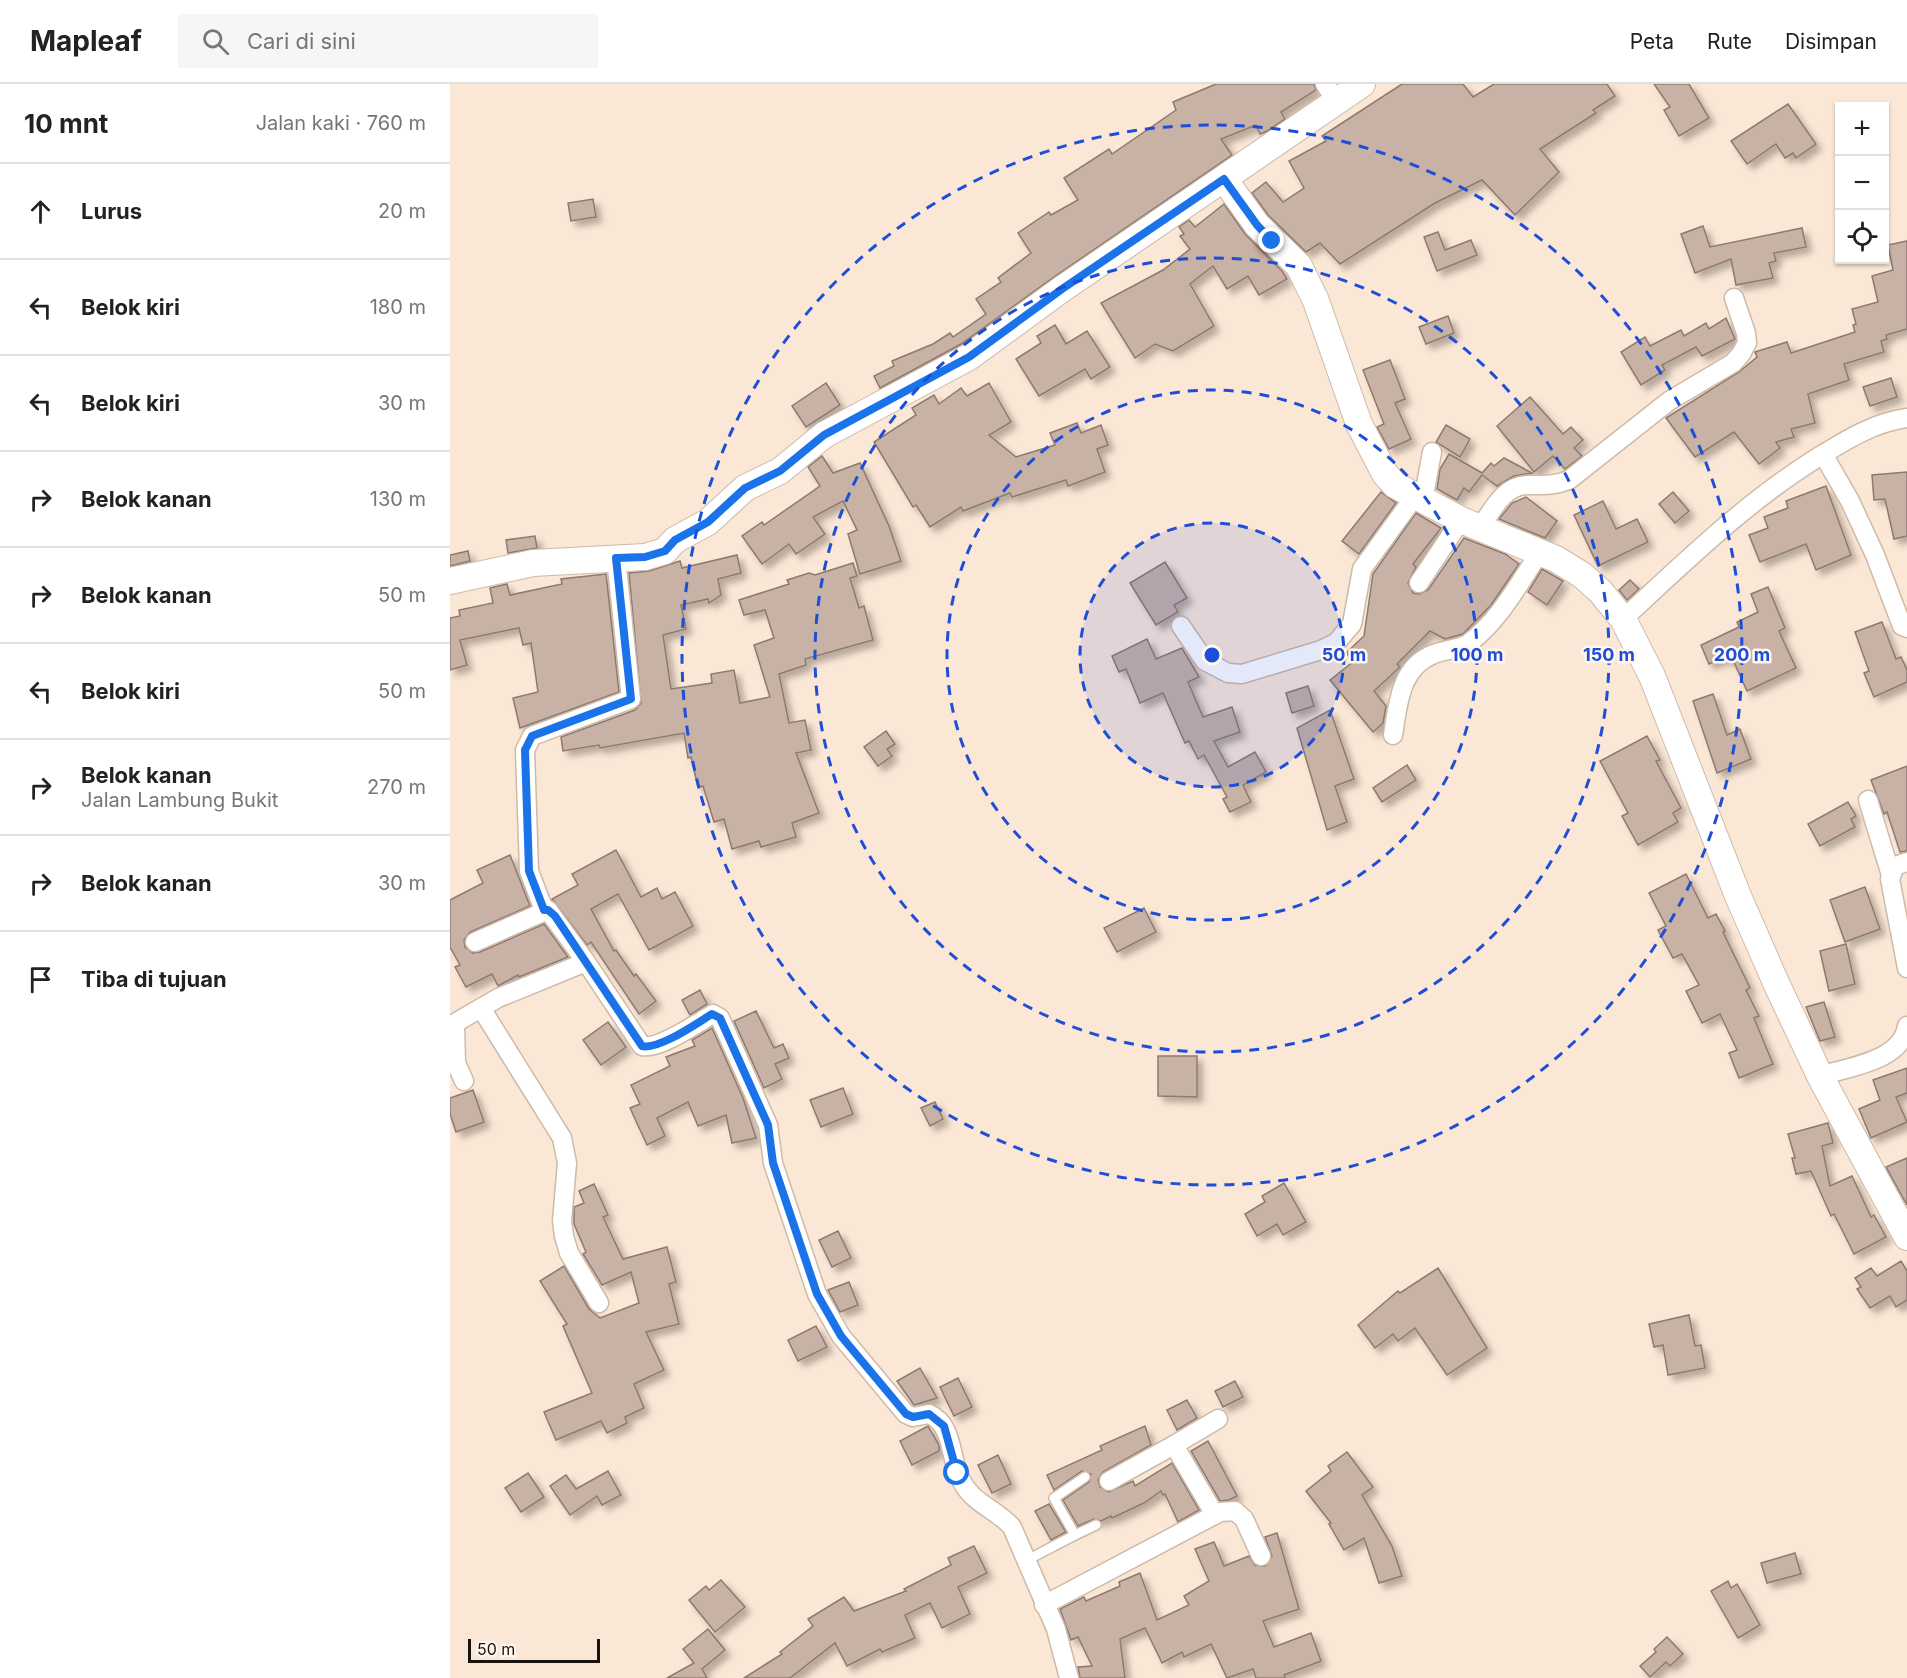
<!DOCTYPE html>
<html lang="id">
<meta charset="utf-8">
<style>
:root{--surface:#fff;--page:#f6f6f6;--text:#222;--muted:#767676;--line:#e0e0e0}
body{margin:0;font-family:Inter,sans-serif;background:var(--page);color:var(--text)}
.controls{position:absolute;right:18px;top:18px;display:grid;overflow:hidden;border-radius:0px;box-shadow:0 2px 4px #0004}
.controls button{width:54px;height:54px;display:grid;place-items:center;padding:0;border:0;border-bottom:2px solid var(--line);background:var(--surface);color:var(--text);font:30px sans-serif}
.scale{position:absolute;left:18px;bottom:15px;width:132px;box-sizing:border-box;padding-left:6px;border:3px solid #1a140e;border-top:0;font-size:16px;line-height:21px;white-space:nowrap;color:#1a140e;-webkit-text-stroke:4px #fff7f0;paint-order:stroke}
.stop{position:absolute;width:18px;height:18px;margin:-14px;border:4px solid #1a73e8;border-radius:50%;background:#fff}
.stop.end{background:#1a73e8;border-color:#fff;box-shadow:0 2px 6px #0008}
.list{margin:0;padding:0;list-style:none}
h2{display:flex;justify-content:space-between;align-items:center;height:78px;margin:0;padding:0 24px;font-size:26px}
h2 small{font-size:20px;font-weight:400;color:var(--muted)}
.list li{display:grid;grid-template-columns:39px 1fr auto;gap:18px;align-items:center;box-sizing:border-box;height:96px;padding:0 24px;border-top:2px solid var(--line)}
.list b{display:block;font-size:22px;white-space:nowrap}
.list p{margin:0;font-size:20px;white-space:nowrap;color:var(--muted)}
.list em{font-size:20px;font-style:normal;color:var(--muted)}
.icon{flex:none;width:33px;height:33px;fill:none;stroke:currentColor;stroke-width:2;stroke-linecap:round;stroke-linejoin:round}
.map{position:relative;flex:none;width:1457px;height:1594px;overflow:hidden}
header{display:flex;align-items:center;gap:36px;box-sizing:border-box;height:84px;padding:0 30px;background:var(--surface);border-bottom:2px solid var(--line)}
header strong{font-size:28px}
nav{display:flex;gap:33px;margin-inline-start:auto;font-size:21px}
.search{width:420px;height:54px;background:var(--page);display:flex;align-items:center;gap:15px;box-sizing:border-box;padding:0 21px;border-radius:0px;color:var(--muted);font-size:22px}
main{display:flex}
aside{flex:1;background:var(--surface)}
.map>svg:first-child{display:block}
.building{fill:#c8b1a5;stroke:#8e796e;stroke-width:1.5;filter:url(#shadow)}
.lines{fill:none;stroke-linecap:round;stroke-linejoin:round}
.lane-casing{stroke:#cdbaa9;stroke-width:12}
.street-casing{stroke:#cdbaa9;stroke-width:21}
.secondary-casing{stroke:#cdbaa9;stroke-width:28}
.lane{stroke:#fff;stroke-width:9}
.street{stroke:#fff;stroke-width:18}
.secondary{stroke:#fff;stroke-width:26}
.route{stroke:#1a73e8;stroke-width:8}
.ring{fill:none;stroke:#1d4ed8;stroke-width:3;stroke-dasharray:10 8}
.centre{fill:#1d4ed8;stroke:#fff7f0;stroke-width:3}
.ring-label{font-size:18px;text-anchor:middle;font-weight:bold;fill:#1d4ed8;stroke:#fff7f0;stroke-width:5;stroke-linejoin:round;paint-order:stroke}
</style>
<header>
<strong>Mapleaf</strong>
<div class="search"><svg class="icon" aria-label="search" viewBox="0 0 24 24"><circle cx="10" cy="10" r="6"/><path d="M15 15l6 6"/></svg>Cari di sini</div>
<nav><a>Peta</a><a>Rute</a><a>Disimpan</a></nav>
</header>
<main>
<aside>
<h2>10 mnt<small>Jalan kaki · 760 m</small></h2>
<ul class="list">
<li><svg class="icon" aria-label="ahead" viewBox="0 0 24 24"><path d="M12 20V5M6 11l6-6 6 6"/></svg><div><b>Lurus</b></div><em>20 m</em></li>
<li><svg class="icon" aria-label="left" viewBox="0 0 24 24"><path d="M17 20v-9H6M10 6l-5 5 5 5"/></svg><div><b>Belok kiri</b></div><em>180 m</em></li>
<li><svg class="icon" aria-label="left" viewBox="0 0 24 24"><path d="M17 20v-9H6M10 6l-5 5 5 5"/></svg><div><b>Belok kiri</b></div><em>30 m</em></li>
<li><svg class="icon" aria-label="right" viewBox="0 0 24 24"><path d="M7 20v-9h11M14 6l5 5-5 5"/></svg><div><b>Belok kanan</b></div><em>130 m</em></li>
<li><svg class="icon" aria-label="right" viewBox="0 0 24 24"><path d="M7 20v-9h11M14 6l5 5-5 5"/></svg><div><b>Belok kanan</b></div><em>50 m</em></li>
<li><svg class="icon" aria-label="left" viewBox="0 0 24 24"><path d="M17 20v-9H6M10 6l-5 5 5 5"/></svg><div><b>Belok kiri</b></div><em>50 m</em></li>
<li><svg class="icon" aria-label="right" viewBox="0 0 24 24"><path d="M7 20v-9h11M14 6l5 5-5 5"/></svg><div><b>Belok kanan</b><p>Jalan Lambung Bukit</p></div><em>270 m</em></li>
<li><svg class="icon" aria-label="right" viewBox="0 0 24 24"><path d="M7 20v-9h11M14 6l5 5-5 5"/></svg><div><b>Belok kanan</b></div><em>30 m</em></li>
<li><svg class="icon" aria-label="arrive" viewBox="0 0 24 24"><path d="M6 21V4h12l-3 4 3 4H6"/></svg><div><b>Tiba di tujuan</b></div></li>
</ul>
</aside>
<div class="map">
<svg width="1457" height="1594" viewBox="0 0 1457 1594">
<defs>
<filter id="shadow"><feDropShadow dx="5.5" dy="5.5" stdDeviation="3" flood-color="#0004"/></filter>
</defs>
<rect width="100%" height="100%" fill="#fbe7d6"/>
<g class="building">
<polygon points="766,0 864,0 866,6 831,28 835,35 817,47 810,50 806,41 771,55 782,71 604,193 511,260 430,304 424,292 444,282 442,277 483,260 500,249 503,253 536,230 526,215 551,198 548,194 581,169 568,149 599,128 601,131 628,116 614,94 659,65 662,70 726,26 723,18"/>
<polygon points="952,0 1013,0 1023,13 1044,0 1157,0 1165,12 1143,26 1146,29 1090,65 1109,88 1065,131 1032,96 985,119 890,180 870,159 856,168 818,131 802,109 816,98 833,118 854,104 839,77 876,57 872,52"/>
<polygon points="1204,0 1239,0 1259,34 1229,52 1214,26 1220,23"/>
<polygon points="1338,20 1366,60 1346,74 1343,69 1335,74 1326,60 1297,80 1281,57"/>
<polygon points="143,115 146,133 121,137 118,119"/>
<polygon points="774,120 795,150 832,187 837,195 809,211 798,192 777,205 763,182 740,200 764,242 723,267 705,260 685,274 651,219 713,186 740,165 730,152 734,150 729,143 739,136 745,143"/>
<polygon points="1253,142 1260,163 1352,144 1356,163 1324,169 1326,177 1319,179 1323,194 1286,201 1281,175 1245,189 1231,150"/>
<polygon points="988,148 995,166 1021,156 1027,171 987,187 974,153"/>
<polygon points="1457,157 1457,245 1436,251 1437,255 1431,257 1434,268 1394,280 1399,296 1358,310 1365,339 1341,345 1344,353 1326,358 1330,364 1309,380 1284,348 1245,373 1216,334 1289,288 1307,273 1305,268 1337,258 1341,269 1405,248 1403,241 1406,240 1402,225 1428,218 1422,192 1443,186 1438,161"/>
<polygon points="998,232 1004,249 976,260 969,243"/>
<polygon points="1276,234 1285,255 1252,272 1246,263 1212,281 1215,286 1191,301 1171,268 1195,253 1200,262 1231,246 1234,252 1256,239 1259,245"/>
<polygon points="605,241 616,260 637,247 660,283 641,295 635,285 589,312 566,275 591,259 587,252"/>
<polygon points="940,276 955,315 945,319 961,355 939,365 927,343 934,340 913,286"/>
<polygon points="1441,294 1447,313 1420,322 1413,303"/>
<polygon points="376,299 390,321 356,343 342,322"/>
<polygon points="539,299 561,338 539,351 566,373 605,361 600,349 627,339 631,349 651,341 658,361 647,365 655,388 618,402 616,396 562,413 560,409 513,427 511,423 480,443 466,421 463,423 424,358 466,331 462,324 484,311 489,320 511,304 517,312"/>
<polygon points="1080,313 1113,350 1121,343 1133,356 1124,364 1132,372 1115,385 1103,372 1084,388 1047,342"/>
<polygon points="996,341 1020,355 1010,373 986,358"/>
<polygon points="999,370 1032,389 1041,379 1044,382 1054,374 1082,389 1064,392 1047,402 1032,391 1019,408 1014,404 1007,416 987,405 990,385"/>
<polygon points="372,372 383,389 410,379 439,442 451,477 410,490 398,450 407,446 393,417 363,433 375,450 346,470 339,460 312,480 292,452 312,438 314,441 370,402 358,383"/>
<polygon points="1457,388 1457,452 1444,455 1435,415 1424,416 1422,391"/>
<polygon points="1376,402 1401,471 1366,486 1356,460 1310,478 1299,451 1318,444 1314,433 1338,424 1336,417"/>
<polygon points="931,408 946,419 909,470 892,457"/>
<polygon points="1223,408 1239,427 1225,439 1209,420"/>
<polygon points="1076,413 1107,437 1095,454 1049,435 1062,419"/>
<polygon points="1153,417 1166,445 1187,435 1198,458 1148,482 1124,431"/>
<polygon points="966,429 991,444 963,480 966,483 958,499 963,509 969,510 978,506 1014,454 1055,470 1069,480 1041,521 1013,550 995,555 980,547 947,580 950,583 924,607 936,622 933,639 923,648 880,596 904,577 896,569 914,552 923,490"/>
<polygon points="85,452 87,464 58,469 56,456"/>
<polygon points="18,467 20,477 0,482 0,471"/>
<polygon points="287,471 291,489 268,495 271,511 259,519 258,515 231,521 236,545 213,551 221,605 262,599 261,590 284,586 290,619 320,613 304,561 324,554 315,526 294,531 289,516 339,500 337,496 359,489 365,491 403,479 407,492 400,494 409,524 414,522 423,556 355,575 356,581 329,590 339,639 355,636 361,666 346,669 369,729 342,739 346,753 311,763 309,757 282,765 274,735 264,738 253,702 248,703 241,673 238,674 234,649 150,664 149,661 113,667 111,653 185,626 191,619 179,489 199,487 230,477 232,484"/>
<polygon points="715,478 737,514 724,521 728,528 706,541 680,499"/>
<polygon points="1092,485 1113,497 1097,521 1078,508"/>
<polygon points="156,490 169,608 70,644 63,614 88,608 81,559 73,561 69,544 10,556 17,581 0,586 0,534 10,532 9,526 43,519 40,504 57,500 60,511 112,500 111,495"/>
<polygon points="1180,496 1189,505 1177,516 1169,506"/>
<polygon points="1318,503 1335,544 1329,547 1346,584 1297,607 1282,574 1277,577 1275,573 1259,580 1251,561 1289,543 1287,538 1308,528 1301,510"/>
<polygon points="1432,538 1446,575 1451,573 1457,586 1457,598 1424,613 1414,589 1419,587 1405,548"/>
<polygon points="697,555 706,575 732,564 749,593 738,598 753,633 782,623 790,648 764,657 778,683 805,668 816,688 793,701 801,718 780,728 773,715 777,713 754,671 748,675 739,657 735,659 713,609 690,619 676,585 669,588 662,572"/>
<polygon points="858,602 864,622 842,629 836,609"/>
<polygon points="1263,610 1277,651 1290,645 1301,675 1267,689 1243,617"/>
<polygon points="880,626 904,695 885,702 897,738 877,746 847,644"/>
<polygon points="436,647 445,660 437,665 442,672 428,682 414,663"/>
<polygon points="1197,652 1210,676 1206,677 1231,724 1223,729 1228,738 1188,761 1172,732 1178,729 1150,677"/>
<polygon points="957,681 966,696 932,718 923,704"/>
<polygon points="1457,682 1457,767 1450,768 1437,728 1434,730 1421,696"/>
<polygon points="1398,718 1406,732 1401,735 1405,743 1370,762 1358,740"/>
<polygon points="166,766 191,813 207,804 212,815 225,808 243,842 199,866 168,810 141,825 164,867 166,866 184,892 186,890 206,917 189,930 141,858 137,861 102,815 128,801 122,790"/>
<polygon points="60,771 80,822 20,848 14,856 15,863 23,869 30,868 94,840 118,873 69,893 68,891 48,902 42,890 16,903 5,883 10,881 0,863 0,816 33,799 27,786"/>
<polygon points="1236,790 1258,834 1266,830 1275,847 1273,848 1300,904 1296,906 1309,932 1304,934 1323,980 1289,994 1279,969 1287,966 1270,930 1252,939 1236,907 1249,901 1232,870 1223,874 1208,846 1216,842 1199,809"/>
<polygon points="1415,803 1430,845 1395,858 1380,816"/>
<polygon points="694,824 706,848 667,868 654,844"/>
<polygon points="1396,860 1405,900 1379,907 1370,867"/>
<polygon points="250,906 257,920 240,931 232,916"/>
<polygon points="1374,918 1385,953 1370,957 1356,923"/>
<polygon points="306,927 324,964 333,960 339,974 325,980 332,995 314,1004 284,937"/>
<polygon points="158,938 176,963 151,981 133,956"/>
<polygon points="262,944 293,1014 306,1054 282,1059 276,1031 248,1042 238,1018 207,1034 215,1052 197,1061 180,1024 190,1020 181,1001 220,982 216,973 245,962 242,956"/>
<polygon points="708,972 747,972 747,1013 708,1012"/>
<polygon points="1457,984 1457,1009 1446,1013 1457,1038 1421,1054 1409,1025 1430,1016 1423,996"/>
<polygon points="393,1004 403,1030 371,1043 360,1016"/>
<polygon points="23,1006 34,1038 6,1048 0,1030 0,1014"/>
<polygon points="485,1018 493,1035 480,1042 471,1024"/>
<polygon points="1378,1039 1383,1059 1372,1062 1380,1102 1402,1092 1421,1133 1424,1131 1436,1153 1404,1170 1384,1130 1381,1132 1361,1087 1346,1090 1342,1074 1345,1074 1338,1050"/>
<polygon points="1457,1074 1457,1121 1436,1083"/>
<polygon points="834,1099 856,1138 833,1151 827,1140 807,1152 795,1130 815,1118 812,1112"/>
<polygon points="144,1100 158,1131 153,1133 173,1175 217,1163 226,1198 219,1200 229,1240 196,1248 214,1286 184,1300 194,1324 175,1333 177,1339 157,1349 151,1337 106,1356 94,1328 142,1309 113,1242 117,1240 90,1197 114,1182 139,1225 150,1234 189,1219 181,1188 152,1201 133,1170 136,1168 124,1140 124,1123 134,1119 129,1107"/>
<polygon points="388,1147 401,1174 382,1183 369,1156"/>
<polygon points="1451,1177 1457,1187 1457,1216 1446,1223 1440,1212 1420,1224 1407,1205 1411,1203 1405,1194 1421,1184 1427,1192"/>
<polygon points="988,1184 1037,1264 997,1291 965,1244 948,1257 943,1250 925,1264 908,1241 948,1207 950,1209"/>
<polygon points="399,1198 408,1221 390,1228 378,1206"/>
<polygon points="1239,1231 1245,1262 1251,1261 1255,1284 1218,1291 1213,1261 1204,1263 1199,1240"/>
<polygon points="366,1242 377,1263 348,1277 338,1256"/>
<polygon points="470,1284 487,1314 464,1321 447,1297"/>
<polygon points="508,1294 522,1323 504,1332 490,1303"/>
<polygon points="785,1297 793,1313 773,1323 765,1307"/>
<polygon points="737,1316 747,1334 727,1346 717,1326"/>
<polygon points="478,1342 489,1361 489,1367 462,1381 450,1357"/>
<polygon points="695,1342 701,1361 653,1388 648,1396 650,1403 659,1408 683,1397 685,1402 722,1379 749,1426 728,1438 715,1410 713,1411 711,1407 694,1419 662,1434 661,1432 651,1437 644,1435 628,1442 613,1416 639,1398 641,1390 632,1387 604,1406 597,1391 652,1366 650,1362"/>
<polygon points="758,1357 787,1412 779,1416 770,1417 741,1367"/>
<polygon points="897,1368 923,1403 912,1411 942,1462 952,1492 929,1499 914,1454 894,1466 879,1440 881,1439 856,1407 881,1387 878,1382"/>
<polygon points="548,1371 561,1400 542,1409 528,1381"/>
<polygon points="158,1387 171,1411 152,1421 147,1412 120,1431 100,1402 116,1391 126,1405"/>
<polygon points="78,1389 94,1413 71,1428 55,1404"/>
<polygon points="599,1420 616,1448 601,1456 585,1427"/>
<polygon points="827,1449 849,1525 813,1537 824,1563 861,1549 871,1577 834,1591 835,1594 806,1594 803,1585 777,1594 761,1560 734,1573 732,1568 712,1579 695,1544 670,1555 675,1594 630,1594 628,1583 642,1582 628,1553 621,1556 610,1525 634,1513 636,1517 670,1502 669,1498 690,1489 707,1536 739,1521 734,1512 759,1497 745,1465 764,1458 774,1482 799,1472 805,1481 815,1482 822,1472 815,1453"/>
<polygon points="524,1462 537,1489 508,1503 520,1530 492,1544 480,1519 455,1531 465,1554 432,1568 430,1565 397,1582 385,1559 340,1594 294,1594 332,1570 330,1568 363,1542 358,1535 394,1513 404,1527 456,1507 454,1505 501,1481 498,1474"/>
<polygon points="1345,1469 1351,1490 1317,1499 1311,1479"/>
<polygon points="271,1496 295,1523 265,1548 239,1516 256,1502 259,1506"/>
<polygon points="1278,1497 1281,1504 1287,1500 1310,1541 1288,1554 1261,1507"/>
<polygon points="258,1545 275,1566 252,1585 257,1594 217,1594 244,1579 233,1565"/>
<polygon points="1217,1553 1233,1570 1220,1582 1216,1578 1200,1593 1190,1582 1206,1568 1204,1565"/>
</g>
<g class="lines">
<defs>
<g id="lane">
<polyline points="635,1393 604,1414 625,1451 646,1441"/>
<polyline points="577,1476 625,1451"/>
</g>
<g id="street">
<polyline points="875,0 887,18"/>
<polyline points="1373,370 1400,417 1425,471 1452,542 1457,544"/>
<polyline points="973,417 982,368"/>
<path d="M1030 444C1042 427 1053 402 1077 401 1092 401 1104 402 1119 396L1219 317 1283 279 1291 270 1297 259 1296 249 1284 214"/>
<polyline points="969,499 1011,436"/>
<path d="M1173 535C1236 477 1297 417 1370 372 1398 355 1423 339 1457 334"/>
<polyline points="731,542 755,577 778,589 792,590 871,566 886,559 902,540 912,485 965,412"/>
<path d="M943 651C948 620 950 583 984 570 996 565 1008 566 1019 559 1050 536 1069 499 1090 468"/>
<polyline points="1418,716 1440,788"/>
<polyline points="1457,778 1445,782 1440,795 1457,884"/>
<polyline points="94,826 79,787 75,666 82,652 181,615 166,474"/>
<polyline points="25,858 98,826 136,878"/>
<polyline points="31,924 112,1054 117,1079 112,1137 114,1152 119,1169 149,1219"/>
<polyline points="5,940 6,979 14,997"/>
<path d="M0 942 48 914 136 878 192 962C209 966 247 939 263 930L270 934 318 1041 323 1079 367 1210 391 1252 456 1330 463 1333 479 1330C503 1340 500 1372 509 1392 522 1421 543 1422 562 1443L606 1545 619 1594"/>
<path d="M1370 992C1398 983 1452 977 1457 942"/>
<polyline points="659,1397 724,1361"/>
<polyline points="765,1431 724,1361 768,1335"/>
<polyline points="594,1521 770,1428 785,1427 794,1435 811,1472"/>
</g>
<g id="secondary">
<polyline points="774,95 807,141 849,182 866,217 909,340 935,390 945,401 1011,436 1106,475 1132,491 1150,507 1173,535 1202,592 1288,812 1327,901 1370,992 1457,1153"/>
<polyline points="0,497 83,479 195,473 215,467 225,456 258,438 295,404 330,387 374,351 519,273 612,205 912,0"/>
</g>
</defs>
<use href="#lane" class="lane-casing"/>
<use href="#street" class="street-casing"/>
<use href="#secondary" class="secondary-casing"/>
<use href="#lane" class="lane"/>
<use href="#street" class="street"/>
<use href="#secondary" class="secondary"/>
</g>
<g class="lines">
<path class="route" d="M507 1389 494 1342 479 1330 463 1333 456 1330 391 1252 367 1210 323 1079 318 1041 270 934 262 930C247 939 209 966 192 962L105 832 98 826H94L79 787 75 666 82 652 181 615 166 474 195 473 215 467 225 456 258 438 295 404 330 387 374 351 519 273 612 205 774 95 807 141 822 157"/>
</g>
<circle cx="762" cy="571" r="132" fill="#1d4ed8" fill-opacity=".12"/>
<g class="ring">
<circle cx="762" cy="571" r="132"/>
<circle cx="762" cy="571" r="265"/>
<circle cx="762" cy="571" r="397"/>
<circle cx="762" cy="571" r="530"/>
</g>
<circle cx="762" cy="571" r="9" class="centre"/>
<g class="ring-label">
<text x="894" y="577">50 m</text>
<text x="1027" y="577">100 m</text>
<text x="1159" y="577">150 m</text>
<text x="1292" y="577">200 m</text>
</g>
</svg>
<div class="controls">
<button>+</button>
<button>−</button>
<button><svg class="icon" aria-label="locate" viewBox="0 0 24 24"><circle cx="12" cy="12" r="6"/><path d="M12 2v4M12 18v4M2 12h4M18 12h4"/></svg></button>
</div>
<div class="scale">50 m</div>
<div class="stop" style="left:507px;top:1389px"></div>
<div class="stop end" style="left:822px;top:157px"></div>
</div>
</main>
